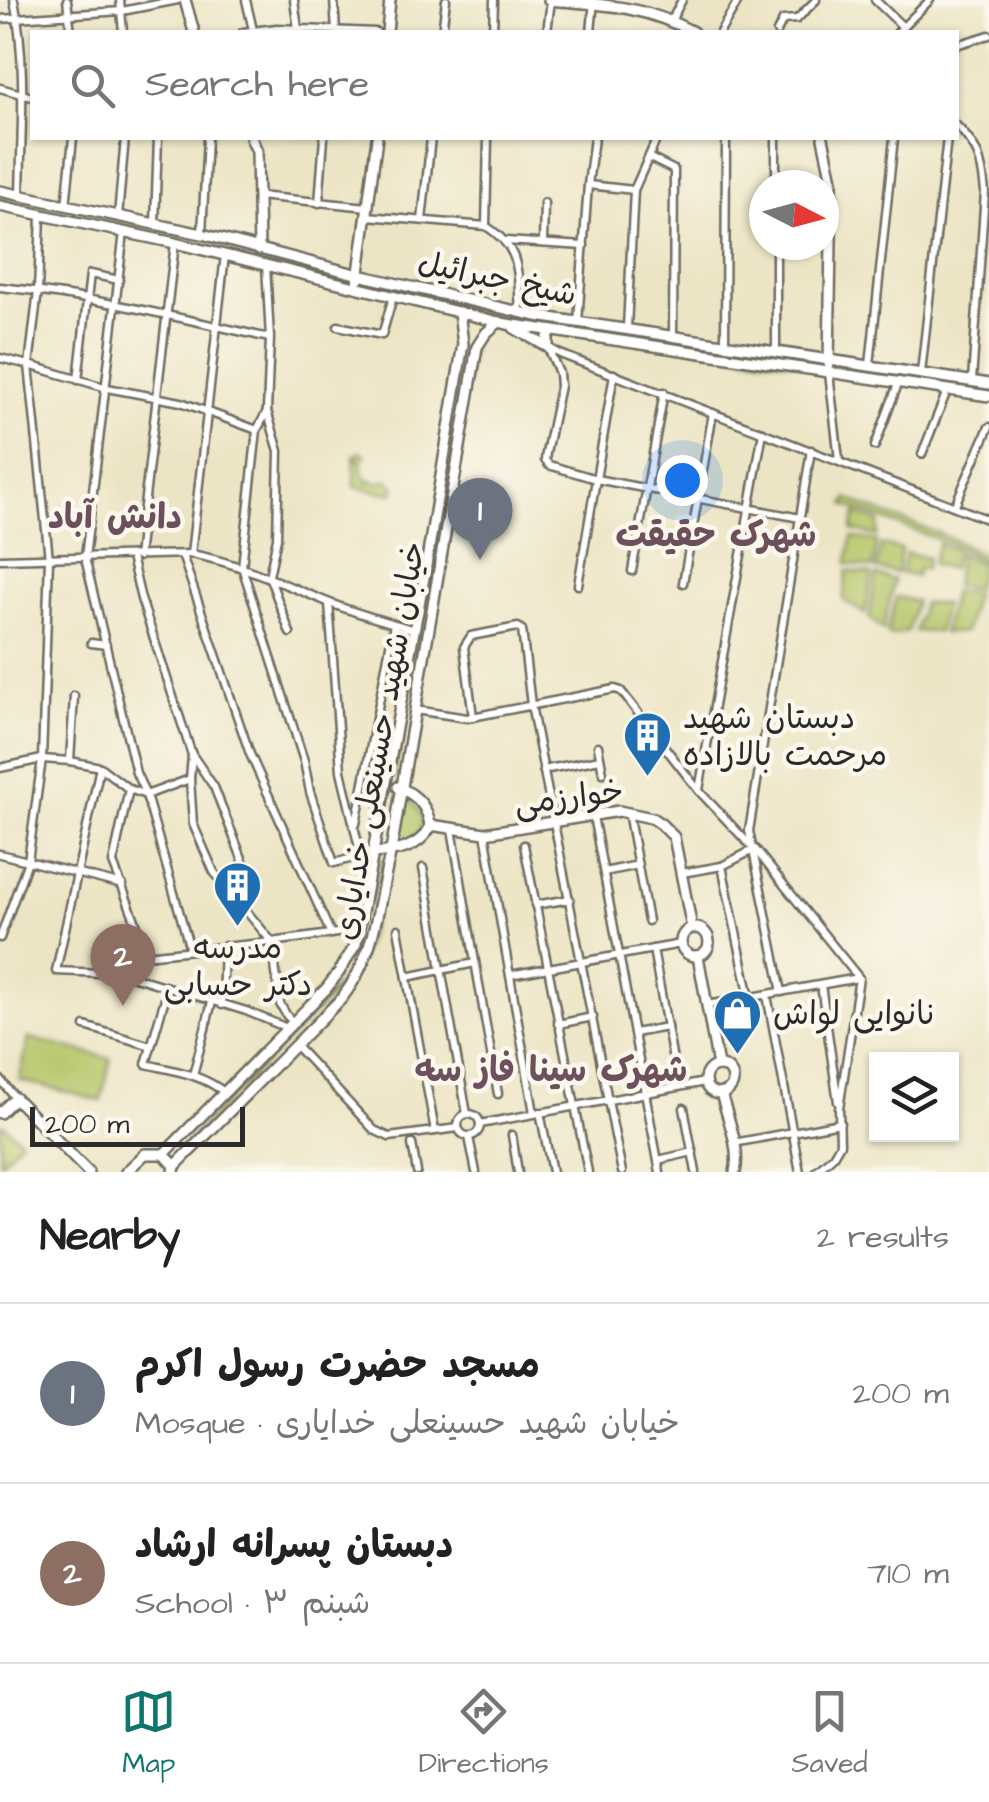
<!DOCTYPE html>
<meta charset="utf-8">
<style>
:root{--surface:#fff;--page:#f2f2f2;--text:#222;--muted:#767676;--line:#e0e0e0;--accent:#0f766e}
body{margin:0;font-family:"Architects Daughter","Playpen Sans Arabic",sans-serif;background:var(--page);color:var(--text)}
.controls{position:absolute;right:30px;bottom:30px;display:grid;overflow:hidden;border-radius:0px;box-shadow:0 2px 8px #0004}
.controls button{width:90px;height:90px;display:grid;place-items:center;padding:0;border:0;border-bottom:2px solid var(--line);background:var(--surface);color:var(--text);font:50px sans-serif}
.compass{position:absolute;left:749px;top:170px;width:90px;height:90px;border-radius:50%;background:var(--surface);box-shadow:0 2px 8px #0004;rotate:96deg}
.scale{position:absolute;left:30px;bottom:25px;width:215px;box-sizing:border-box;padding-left:10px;border:5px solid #2b2b2b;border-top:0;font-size:28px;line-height:35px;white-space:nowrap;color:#2b2b2b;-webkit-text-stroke:8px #fbf7ec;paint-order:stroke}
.you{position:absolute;left:682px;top:480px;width:35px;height:35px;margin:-25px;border:8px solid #fff;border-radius:50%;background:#1a73e8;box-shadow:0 0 0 15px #1a73e833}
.badge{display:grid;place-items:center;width:65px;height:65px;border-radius:50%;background:var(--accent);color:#fff;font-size:32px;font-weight:700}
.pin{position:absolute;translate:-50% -82px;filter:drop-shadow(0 2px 5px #0008)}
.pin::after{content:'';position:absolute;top:52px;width:35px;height:30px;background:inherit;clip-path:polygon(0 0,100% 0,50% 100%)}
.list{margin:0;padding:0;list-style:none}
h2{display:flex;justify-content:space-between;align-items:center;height:130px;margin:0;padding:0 40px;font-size:42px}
h2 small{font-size:32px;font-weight:400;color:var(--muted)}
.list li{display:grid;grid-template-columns:65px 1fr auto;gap:30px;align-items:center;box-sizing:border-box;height:180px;padding:0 40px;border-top:2px solid var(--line)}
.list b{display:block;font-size:38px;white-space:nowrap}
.list p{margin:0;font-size:32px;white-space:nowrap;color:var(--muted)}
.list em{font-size:32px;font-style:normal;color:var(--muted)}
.icon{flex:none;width:55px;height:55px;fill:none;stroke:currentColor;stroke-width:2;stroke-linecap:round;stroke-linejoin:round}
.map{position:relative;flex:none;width:989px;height:1172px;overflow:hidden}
.search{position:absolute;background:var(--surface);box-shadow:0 2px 8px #0004;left:30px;right:30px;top:30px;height:110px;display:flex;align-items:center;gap:25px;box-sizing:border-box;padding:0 35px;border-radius:0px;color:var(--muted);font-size:38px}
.sheet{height:490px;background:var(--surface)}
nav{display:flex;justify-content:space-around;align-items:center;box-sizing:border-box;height:140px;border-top:2px solid var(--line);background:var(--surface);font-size:28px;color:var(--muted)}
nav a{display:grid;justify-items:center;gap:5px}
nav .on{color:var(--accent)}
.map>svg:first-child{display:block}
.green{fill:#b5c669;stroke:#70784a;stroke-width:2.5}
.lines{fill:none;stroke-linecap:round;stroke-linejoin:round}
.street-casing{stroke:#6f6c61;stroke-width:11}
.secondary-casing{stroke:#6f6c61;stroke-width:14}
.street{stroke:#fff;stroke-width:6}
.secondary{stroke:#fff;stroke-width:9}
.labels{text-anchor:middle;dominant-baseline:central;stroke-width:9;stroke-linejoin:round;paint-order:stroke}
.street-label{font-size:32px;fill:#2b2b2b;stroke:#fbf7ec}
.poi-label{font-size:32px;fill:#2b2b2b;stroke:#fbf7ec;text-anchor:start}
.neighbourhood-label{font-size:35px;font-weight:bold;fill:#6c505c;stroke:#fbf7ec}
</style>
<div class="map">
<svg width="989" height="1172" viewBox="0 0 989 1172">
<rect width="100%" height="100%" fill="#fbf7ec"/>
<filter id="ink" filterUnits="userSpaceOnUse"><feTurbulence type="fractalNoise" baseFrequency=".01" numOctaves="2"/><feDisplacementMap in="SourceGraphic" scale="20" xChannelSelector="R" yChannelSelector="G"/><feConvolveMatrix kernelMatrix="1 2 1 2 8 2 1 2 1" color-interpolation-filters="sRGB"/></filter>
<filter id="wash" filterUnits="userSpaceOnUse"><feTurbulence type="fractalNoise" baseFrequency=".0048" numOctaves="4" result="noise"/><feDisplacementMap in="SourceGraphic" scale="40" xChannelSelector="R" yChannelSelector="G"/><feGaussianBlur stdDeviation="2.25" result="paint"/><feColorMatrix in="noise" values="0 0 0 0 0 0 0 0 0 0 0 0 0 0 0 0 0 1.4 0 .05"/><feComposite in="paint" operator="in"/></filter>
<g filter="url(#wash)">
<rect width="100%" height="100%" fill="#ece5c5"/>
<g class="green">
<polygon points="0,196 187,237 347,276 349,279 347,281 186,240 0,201"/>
<polygon points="370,284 409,290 501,315 620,332 590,332 500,318"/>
<polygon points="639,339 676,341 813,363 810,365"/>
<polygon points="468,348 471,350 394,777 392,772"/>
<path d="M361 452 366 455C360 463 360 473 368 479L367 484 369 480 379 483 388 479 395 488 392 494 355 487 354 456 359 462 356 455Z"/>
<path d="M848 498C894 521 946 530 989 559V565L956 546 845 505Z"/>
<polygon points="856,513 879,522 877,536 852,530"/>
<polygon points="852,537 877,541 873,568 847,564"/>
<polygon points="938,544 957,550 952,569 932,564"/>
<polygon points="881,545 901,549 897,573 876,569"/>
<polygon points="906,553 928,558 925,569 918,568 916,577 901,573"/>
<polygon points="960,553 981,564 975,589 954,586"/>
<polygon points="847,571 872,574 865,614 843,600"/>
<polygon points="876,575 894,580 883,630 869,618"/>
<polygon points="953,591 975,594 965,632 943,633"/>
<polygon points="896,597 916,601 908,631 891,636 887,633"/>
<polygon points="923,603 944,604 938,632 915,631"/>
<path d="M406 797C430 814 426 837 398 845Z"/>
<path d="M382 858 384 860C377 901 371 939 351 976L179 1151 178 1149 349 974 366 942Z"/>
<polygon points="29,1038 111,1059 101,1101 19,1080"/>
<polygon points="3,1124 21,1140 0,1163 0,1128"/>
</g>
</g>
<g filter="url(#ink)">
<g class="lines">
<defs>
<g id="street">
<path d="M14 0C27 63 21 131 20 196"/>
<polyline points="67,0 71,32"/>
<polyline points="120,0 123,32"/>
<polyline points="246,0 253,30"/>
<polyline points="294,0 298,29"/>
<polyline points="334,0 336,31"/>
<polyline points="875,0 903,27"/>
<polyline points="0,19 122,11 178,0"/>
<polyline points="671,21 682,0"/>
<polyline points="243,32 277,28 376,32"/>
<polyline points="442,32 446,0"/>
<polyline points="493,32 494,0"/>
<polyline points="547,32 551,0"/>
<polyline points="591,32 594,1"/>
<polyline points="720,32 739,0"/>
<polyline points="777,32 783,20 797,19 816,0"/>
<polyline points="898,32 930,0"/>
<polyline points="956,45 989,35"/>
<polyline points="0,88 32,97"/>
<path d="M956 125C979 148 982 161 985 192L972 381"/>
<polyline points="776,138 776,185"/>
<polyline points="650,158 674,170 673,336"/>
<polyline points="588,185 634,190"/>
<polyline points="258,196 368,207"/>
<polyline points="319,203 324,138"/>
<polyline points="66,206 73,138"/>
<polyline points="118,216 125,138"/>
<path d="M367 216 486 226C523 250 517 272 520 312"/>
<polyline points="422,220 431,138"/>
<polyline points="155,224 158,138"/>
<polyline points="486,226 488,138"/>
<polyline points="124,232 85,558 136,773 146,795 190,949"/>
<polyline points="202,234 207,138"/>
<polyline points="506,241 584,246"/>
<polyline points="543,243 544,203"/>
<polyline points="776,245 776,351"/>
<polyline points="266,265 270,338 267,411 279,451 277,538 269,576 290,633"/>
<path d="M0 287C91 296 180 318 269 338"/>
<polyline points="578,322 588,185 594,138"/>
<polyline points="338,326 382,335 393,297"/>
<polyline points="627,328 634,190 657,138"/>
<polyline points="725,343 726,138"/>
<polyline points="548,347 560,354 989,520"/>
<polyline points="548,348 559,373 560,386 546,453 545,460 549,465 596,479 800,518"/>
<polyline points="0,358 29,365 107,388 181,402 257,430"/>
<polyline points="870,365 894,138"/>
<polyline points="829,373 839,460"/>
<polyline points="921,373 947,138"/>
<polyline points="78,380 90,274 119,280"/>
<polyline points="267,411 257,430 242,567 304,761 310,792 334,863 372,853"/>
<polyline points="875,446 898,384"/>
<polyline points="922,454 947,391"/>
<polyline points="955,505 989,427"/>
<polyline points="191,554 225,255"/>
<polyline points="182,555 250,754 331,934"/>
<polyline points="131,557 141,599 192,755 190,779 193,824 214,872 272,942 280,1004 287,1016 293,1022"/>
<polyline points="138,557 175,243"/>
<path d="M0 559 191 554C239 563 281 583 325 601 354 613 385 621 415 630"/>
<polyline points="632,571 664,392"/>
<polyline points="683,583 713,413"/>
<polyline points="578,585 614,374"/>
<polyline points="329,603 341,771 361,856"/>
<polyline points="91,643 106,645"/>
<polyline points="415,710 467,718 615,689 621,691 699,791 751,846"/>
<polyline points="473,717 464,647 471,636 518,627 522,630 531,705 622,1172"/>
<polyline points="598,746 603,773"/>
<polyline points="193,756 214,787 251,881 232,893"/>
<polyline points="70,761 74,696"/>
<polyline points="100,767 56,971 125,974 246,1011 287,1028"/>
<polyline points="0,768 42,759 70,761 100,767 129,789 146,795 190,779"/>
<polyline points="543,770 600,759"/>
<polyline points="129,789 113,863 148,954"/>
<polyline points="699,790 763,432"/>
<polyline points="628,812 648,921"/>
<polyline points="593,816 660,1172"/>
<polyline points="356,824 394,624"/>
<polyline points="452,829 498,1094"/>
<polyline points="485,833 534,1113"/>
<polyline points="524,845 588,1172"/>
<polyline points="0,854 123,885"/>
<polyline points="722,866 750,998"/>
<polyline points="423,868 467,1114"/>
<polyline points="604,872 638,865"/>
<polyline points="682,873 722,866 755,849 859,978 839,1109 840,1144 833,1156 815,1172"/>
<polyline points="535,905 570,899"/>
<polyline points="398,929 435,1131"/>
<polyline points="0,938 28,861 42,759 49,559 29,365 38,291 41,215"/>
<polyline points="653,949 674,1066"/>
<polyline points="125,974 125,957 272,942 359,930"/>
<polyline points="510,975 681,944"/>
<polyline points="407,977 475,963"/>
<polyline points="821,985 838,1102"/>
<path d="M168 988 146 1064C174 1071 202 1074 225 1093"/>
<polyline points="782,992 749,831 811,450"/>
<polyline points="767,995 800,1172"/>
<polyline points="222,1005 224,946"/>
<polyline points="707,1005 858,978"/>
<polyline points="558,1024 593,1017"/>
<polyline points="85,1026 151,1046"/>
<polyline points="634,1033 667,1027"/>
<polyline points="296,1046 374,1130 389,1137 458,1128"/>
<polyline points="193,1075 212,1002"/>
<polyline points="0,1079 15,1098"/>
<polyline points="684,1108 696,1172"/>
<polyline points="540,1112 552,1172"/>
<circle cx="469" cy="1125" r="11"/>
<polyline points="480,1124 705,1082"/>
<polyline points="512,1135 518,1172"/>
<polyline points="469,1137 476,1172"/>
<polyline points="734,1143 840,1123"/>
<polyline points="412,1144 417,1172"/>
<polyline points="658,1160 693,1152"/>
</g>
<g id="secondary">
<polyline points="185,0 194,32"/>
<path d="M549 0C605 5 642 5 693 32"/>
<polyline points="387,32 390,0"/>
<polyline points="251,138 257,151 259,250"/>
<polyline points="823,138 832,180 829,364"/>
<polyline points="0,191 202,234 359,275 537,316 989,384"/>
<polyline points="0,206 175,243 507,324 989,396"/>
<polyline points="358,280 377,138"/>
<polyline points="514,328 548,347 548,337 552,331"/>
<polyline points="430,825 485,833 619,811 652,818 661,824 674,837 692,928"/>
<path d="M373 853C397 851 416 850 430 828 429 807 417 795 398 787"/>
<circle cx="695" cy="942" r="14"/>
<polyline points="698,956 718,1066"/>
<circle cx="719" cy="1080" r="14"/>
<path d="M721 1093C727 1117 741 1148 735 1172"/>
<polyline points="0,1113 15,1098 88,1172"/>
<polyline points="164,1154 326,989 339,972 356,944 425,572 463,344 459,312"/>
<path d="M175 1166 342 998C377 953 377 905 391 851L477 347 486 333 499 322"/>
<polyline points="126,1172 145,1154 164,1154 175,1166 174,1172"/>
</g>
</defs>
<use href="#street" class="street-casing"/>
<use href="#secondary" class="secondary-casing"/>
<use href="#street" class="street"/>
<use href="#secondary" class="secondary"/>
</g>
</g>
<defs>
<symbol id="building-pin" viewBox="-11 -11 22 30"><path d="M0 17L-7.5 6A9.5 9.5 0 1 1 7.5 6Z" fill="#1f6fb2" stroke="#fbf7ec"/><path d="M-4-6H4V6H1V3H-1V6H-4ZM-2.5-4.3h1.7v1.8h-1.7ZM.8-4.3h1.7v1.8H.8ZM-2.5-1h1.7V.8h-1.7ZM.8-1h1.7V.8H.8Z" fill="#fff"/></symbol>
<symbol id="shop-pin" viewBox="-11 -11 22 30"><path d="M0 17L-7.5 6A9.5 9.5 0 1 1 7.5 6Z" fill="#1f6fb2" stroke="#fbf7ec"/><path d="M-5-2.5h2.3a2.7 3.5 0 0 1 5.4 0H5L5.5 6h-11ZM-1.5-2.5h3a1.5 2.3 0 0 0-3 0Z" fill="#fff"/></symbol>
</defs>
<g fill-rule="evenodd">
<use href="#building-pin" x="620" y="708" width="55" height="75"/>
<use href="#building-pin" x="210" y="858" width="55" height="75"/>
<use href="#shop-pin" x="710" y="986" width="55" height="75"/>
</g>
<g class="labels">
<g class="street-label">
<text transform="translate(497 279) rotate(12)">شیخ جبرائیل</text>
<text transform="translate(380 741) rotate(-80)">خیابان شهید حسینعلی خدایاری</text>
<text transform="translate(569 798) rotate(-7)">خوارزمی</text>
</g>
<g class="poi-label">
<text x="683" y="718">دبستان شهید<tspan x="683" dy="37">مرحمت بالازاده</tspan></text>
<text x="238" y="948" text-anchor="middle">مدرسه<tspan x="238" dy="37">دکتر حسابی</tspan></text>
<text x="773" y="1014">نانوایی لواش</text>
</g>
<g class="neighbourhood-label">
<text x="115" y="517">دانش آباد</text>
<text x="716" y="535">شهرک حقیقت</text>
<text x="551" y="1070">شهرک سینا فاز سه</text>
</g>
</g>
</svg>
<div class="controls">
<button><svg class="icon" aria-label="layers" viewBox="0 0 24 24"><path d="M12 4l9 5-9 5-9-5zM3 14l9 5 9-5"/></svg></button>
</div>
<svg class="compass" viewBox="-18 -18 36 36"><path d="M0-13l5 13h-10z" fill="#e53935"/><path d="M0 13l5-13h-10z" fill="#767676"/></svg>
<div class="scale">200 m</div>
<div class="you"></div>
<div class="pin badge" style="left:480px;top:560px;background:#6b7280">1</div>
<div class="pin badge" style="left:123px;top:1006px;background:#8d6e63">2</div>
<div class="search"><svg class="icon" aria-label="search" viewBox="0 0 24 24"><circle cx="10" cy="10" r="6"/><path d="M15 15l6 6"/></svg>Search here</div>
</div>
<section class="sheet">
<h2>Nearby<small>2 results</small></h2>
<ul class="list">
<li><span class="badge" style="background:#6b7280">1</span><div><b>مسجد حضرت رسول اکرم</b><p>Mosque · خیابان شهید حسینعلی خدایاری</p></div><em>200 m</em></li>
<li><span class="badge" style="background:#8d6e63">2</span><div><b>دبستان پسرانه ارشاد</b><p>School · شبنم ۳</p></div><em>710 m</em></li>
</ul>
</section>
<nav>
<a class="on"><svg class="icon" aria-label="map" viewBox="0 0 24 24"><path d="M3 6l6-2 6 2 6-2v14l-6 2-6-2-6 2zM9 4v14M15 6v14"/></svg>Map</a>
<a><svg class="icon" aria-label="directions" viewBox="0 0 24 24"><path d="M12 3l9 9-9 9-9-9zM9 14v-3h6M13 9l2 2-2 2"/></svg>Directions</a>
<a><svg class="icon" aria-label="saved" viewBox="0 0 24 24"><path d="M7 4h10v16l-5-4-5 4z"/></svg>Saved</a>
</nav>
